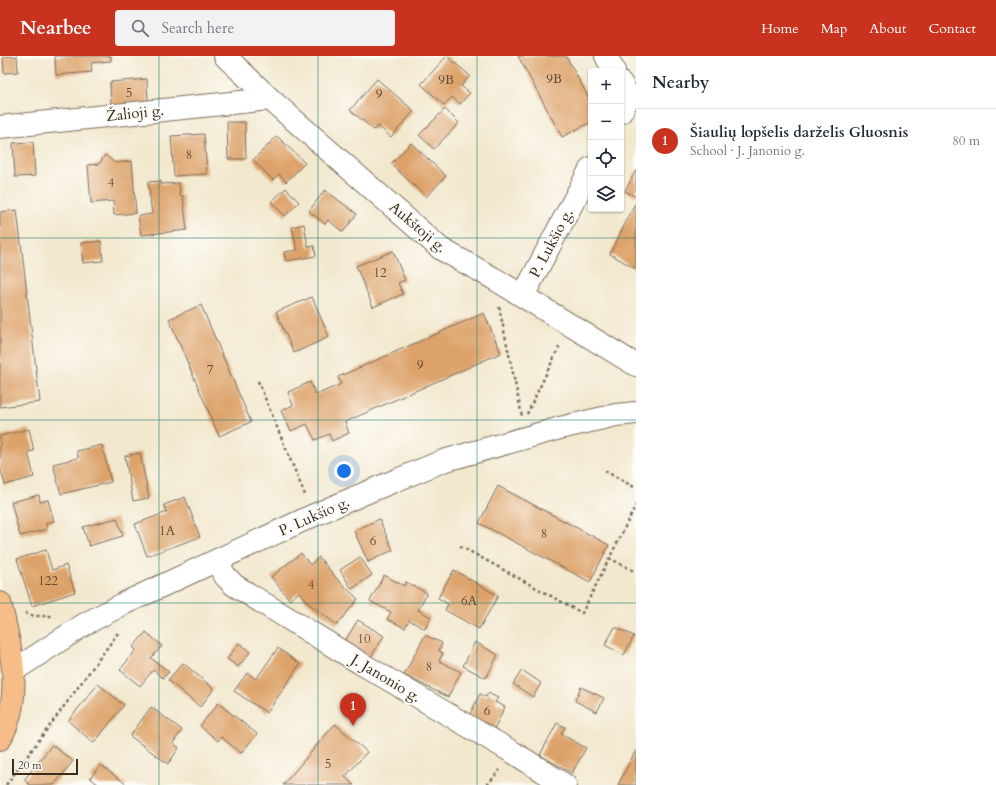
<!DOCTYPE html>
<meta charset="utf-8">
<style>
:root{--surface:#fff;--page:#f2f2f3;--text:#1f2937;--muted:#747a83;--line:#e0e1e3;--accent:#c8321e}
body{margin:0;font-family:Cardo,serif;background:var(--page);color:var(--text)}
.controls{position:absolute;right:12px;top:12px;display:grid;overflow:hidden;border-radius:4px;box-shadow:0 1px 3px #0004}
.controls button{width:36px;height:36px;display:grid;place-items:center;padding:0;border:0;border-bottom:1px solid var(--line);background:var(--surface);color:var(--text);font:20px sans-serif}
.scale{position:absolute;left:12px;bottom:10px;width:66px;box-sizing:border-box;padding-left:4px;border:2px solid #3b2a1e;border-top:0;font-size:11px;line-height:14px;white-space:nowrap;color:#3b2a1e;-webkit-text-stroke:3px #fdfcf7;paint-order:stroke}
.you{position:absolute;left:344px;top:415px;width:14px;height:14px;margin:-10px;border:3px solid #fff;border-radius:50%;background:#1a73e8;box-shadow:0 0 0 6px #1a73e833}
.badge{display:grid;place-items:center;width:26px;height:26px;border-radius:50%;background:var(--accent);color:#fff;font-size:13px;font-weight:700}
.pin{position:absolute;translate:-50% -33px;filter:drop-shadow(0 1px 2px #0008)}
.pin::after{content:'';position:absolute;top:21px;width:14px;height:12px;background:inherit;clip-path:polygon(0 0,100% 0,50% 100%)}
.list{margin:0;padding:0;list-style:none}
h2{display:flex;justify-content:space-between;align-items:center;height:52px;margin:0;padding:0 16px;font-size:17px}
h2 small{font-size:13px;font-weight:400;color:var(--muted)}
.list li{display:grid;grid-template-columns:26px 1fr auto;gap:12px;align-items:center;box-sizing:border-box;height:64px;padding:0 16px;border-top:1px solid var(--line)}
.list b{display:block;font-size:15px;white-space:nowrap}
.list p{margin:0;font-size:13px;white-space:nowrap;color:var(--muted)}
.list em{font-size:13px;font-style:normal;color:var(--muted)}
.icon{flex:none;width:22px;height:22px;fill:none;stroke:currentColor;stroke-width:2;stroke-linecap:round;stroke-linejoin:round}
.map{position:relative;flex:none;width:636px;height:729px;overflow:hidden}
header{display:flex;align-items:center;gap:24px;box-sizing:border-box;height:56px;padding:0 20px;background:var(--accent);color:#fff}
header strong{font-size:19px}
nav{display:flex;gap:22px;margin-inline-start:auto;font-size:14px}
.search{width:280px;height:36px;background:var(--page);display:flex;align-items:center;gap:10px;box-sizing:border-box;padding:0 14px;border-radius:4px;color:var(--muted);font-size:15px}
main{display:flex}
aside{flex:1;background:var(--surface)}
.map>svg:first-child{display:block}
.building{fill:#dda269}
.lines{fill:none;stroke-linecap:round;stroke-linejoin:round}
.minor-casing{stroke:#7b6c5c;stroke-width:24}
.major-casing{stroke:#7b6c5c;stroke-width:24}
.path{stroke:#7b6c5c;stroke-width:2.5;stroke-dasharray:3 3;stroke-linecap:butt}
.minor{stroke:#fff;stroke-width:22}
.major{stroke:#f7bd88;stroke-width:22}
.grid{fill:none;stroke:#0f766e;stroke-width:1;stroke-opacity:0.55}
.labels{text-anchor:middle;dominant-baseline:central;stroke-width:4;stroke-linejoin:round;paint-order:stroke}
.number-label{font-size:13px;fill:#644831}
.street-label{font-size:15px;fill:#3b2a1e;stroke:#fdfcf7}
</style>
<header>
<strong>Nearbee</strong>
<div class="search"><svg class="icon" aria-label="search" viewBox="0 0 24 24"><circle cx="10" cy="10" r="6"/><path d="M15 15l6 6"/></svg>Search here</div>
<nav><a>Home</a><a>Map</a><a>About</a><a>Contact</a></nav>
</header>
<main>
<div class="map">
<svg width="636" height="729" viewBox="0 0 636 729">
<rect width="100%" height="100%" fill="#fdfcf7"/>
<filter id="ink" filterUnits="userSpaceOnUse"><feTurbulence type="fractalNoise" baseFrequency=".025" numOctaves="2"/><feDisplacementMap in="SourceGraphic" scale="8" xChannelSelector="R" yChannelSelector="G"/><feConvolveMatrix kernelMatrix="1 2 1 2 8 2 1 2 1" color-interpolation-filters="sRGB"/></filter>
<filter id="wash" filterUnits="userSpaceOnUse"><feTurbulence type="fractalNoise" baseFrequency=".012" numOctaves="4" result="noise"/><feDisplacementMap in="SourceGraphic" scale="16" xChannelSelector="R" yChannelSelector="G"/><feGaussianBlur stdDeviation="0.9" result="paint"/><feColorMatrix in="noise" values="0 0 0 0 0 0 0 0 0 0 0 0 0 0 0 0 0 1.4 0 .05"/><feComposite in="paint" operator="in"/></filter>
<g filter="url(#wash)">
<rect width="100%" height="100%" fill="#f2e8ce"/>
<g id="blocks">
<g class="building">
<polygon points="17,0 18,16 4,17 3,1"/>
<polygon points="55,0 111,0 111,5 91,7 92,16 56,19"/>
<polygon points="447,0 470,20 461,30 470,37 460,48 452,41 444,49 421,28"/>
<polygon points="518,0 566,0 591,46 591,66 562,81"/>
<polygon points="147,23 148,48 111,50 110,26"/>
<polygon points="377,23 414,55 391,81 378,70 374,74 350,54"/>
<polygon points="445,53 459,67 434,93 419,79"/>
<polygon points="227,66 245,66 246,103 228,103"/>
<polygon points="204,78 207,118 174,120 171,80"/>
<polygon points="277,80 305,107 286,126 279,118 273,124 253,104"/>
<polygon points="33,86 35,120 15,121 13,87"/>
<polygon points="411,87 446,120 426,141 391,108"/>
<polygon points="105,99 115,107 132,105 136,157 114,159 113,145 91,147 88,109 99,108"/>
<polygon points="636,114 636,141 625,135"/>
<polygon points="161,125 161,128 179,127 180,140 183,140 187,174 141,179 138,160 152,158 148,126"/>
<polygon points="286,132 299,146 285,160 271,146"/>
<polygon points="325,134 357,158 343,176 328,164 325,168 309,155"/>
<polygon points="636,146 636,213 610,198"/>
<polygon points="17,154 40,346 0,351 0,156"/>
<polygon points="304,168 308,191 314,190 316,200 286,205 284,196 297,194 292,171"/>
<polygon points="101,185 103,205 83,207 81,187"/>
<polygon points="393,195 405,224 398,227 403,238 373,251 356,210"/>
<polygon points="312,241 329,281 294,297 276,256"/>
<polygon points="201,249 251,366 219,380 169,263"/>
<polygon points="484,257 501,297 345,366 349,377 332,385 329,378 315,384 307,368 291,375 281,355 293,349 288,336 310,326 316,339 341,328 338,321"/>
<polygon points="29,373 34,395 28,396 34,421 5,429 0,411 0,380"/>
<polygon points="102,389 111,426 61,438 53,408 78,402 77,395"/>
<polygon points="140,397 149,442 133,445 125,400"/>
<polygon points="498,430 609,489 590,526 479,467"/>
<polygon points="39,439 40,446 48,444 54,465 46,467 47,473 20,480 11,446"/>
<polygon points="185,441 200,481 147,500 135,468 167,456 164,449"/>
<polygon points="117,462 123,480 89,490 83,471"/>
<polygon points="379,463 393,494 368,506 354,475"/>
<polygon points="46,494 52,514 66,509 75,536 32,550 17,503"/>
<polygon points="301,497 310,509 319,501 336,522 358,543 337,569 307,546 299,536 290,544 271,521"/>
<polygon points="360,501 372,519 352,533 340,514"/>
<polygon points="454,514 498,540 479,573 445,554 448,548 438,542"/>
<polygon points="384,519 404,530 406,526 427,537 418,554 431,561 425,573 409,564 405,572 387,563 391,556 370,545"/>
<polygon points="358,564 384,580 371,601 345,585"/>
<polygon points="615,571 634,580 624,599 605,589"/>
<polygon points="146,576 162,590 151,602 169,616 163,622 153,614 140,630 120,614 136,594 133,591"/>
<polygon points="425,579 442,587 439,595 443,597 439,605 461,616 448,641 404,619"/>
<polygon points="475,586 498,599 486,622 463,610"/>
<polygon points="239,587 250,596 238,611 227,603"/>
<polygon points="278,592 300,608 267,657 234,635 247,617 256,623"/>
<polygon points="183,607 214,633 200,651 168,624"/>
<polygon points="522,614 541,627 533,641 513,628"/>
<polygon points="98,628 124,649 94,687 68,665"/>
<polygon points="581,631 604,642 597,656 575,645"/>
<polygon points="488,637 498,642 495,646 505,651 494,673 469,660 480,638 486,641"/>
<polygon points="218,647 257,678 241,697 221,681 218,685 200,670"/>
<polygon points="151,651 182,674 173,687 179,692 168,708 130,680"/>
<polygon points="557,667 565,671 561,678 586,692 572,717 540,699"/>
<polygon points="335,668 367,696 345,721 354,729 283,729"/>
<polygon points="52,689 73,705 54,729 30,729 24,724"/>
<polygon points="636,694 636,729 618,729"/>
<polygon points="101,709 127,729 99,729 90,722"/>
</g>
</g>
</g>
<g filter="url(#ink)">
<use href="#blocks" fill-opacity="0" stroke="#7b6c5c" stroke-width="1"/>
<g class="lines">
<defs>
<g id="minor">
<polyline points="225,0 270,43 441,193 493,222 636,309"/>
<polyline points="606,0 614,15"/>
<polyline points="621,27 629,41 621,56"/>
<polyline points="0,71 270,43"/>
<polyline points="523,240 591,112"/>
<polyline points="217,504 225,520 234,529 362,608 514,697 565,729"/>
<polyline points="13,615 85,568 125,547 314,459 370,435 443,405 560,372 616,359 636,357"/>
</g>
<path id="major" d="M0 547C11 591 24 641 0 683"/>
</defs>
<use href="#minor" class="minor-casing"/>
<use href="#major" class="major-casing"/>
<g class="path">
<polyline points="499,251 522,360"/>
<polyline points="258,325 305,439"/>
<polyline points="527,358 560,289"/>
<polyline points="605,415 636,432"/>
<polyline points="460,490 582,557 636,449"/>
<polyline points="609,502 636,516"/>
<polyline points="25,557 34,560 54,560"/>
<polyline points="6,729 118,577"/>
<polyline points="487,729 500,714"/>
</g>
<use href="#minor" class="minor"/>
<use href="#major" class="major"/>
</g>
</g>
<path class="grid" d="M159 0V729M318 0V729M477 0V729M0 182H636M0 364H636M0 547H636"/>
<g class="labels">
<g class="number-label">
<text x="554" y="23">9B</text>
<text x="446" y="24">9B</text>
<text x="129" y="37">5</text>
<text x="379" y="38">9</text>
<text x="189" y="99">8</text>
<text x="111" y="127">4</text>
<text x="380" y="217">12</text>
<text x="420" y="309">9</text>
<text x="210" y="314">7</text>
<text x="167" y="475">1A</text>
<text x="544" y="478">8</text>
<text x="373" y="485">6</text>
<text x="48" y="525">122</text>
<text x="311" y="529">4</text>
<text x="469" y="545">6A</text>
<text x="364" y="583">10</text>
<text x="429" y="611">8</text>
<text x="487" y="655">6</text>
<text x="328" y="708">5</text>
</g>
<g class="street-label">
<text transform="translate(135 57) rotate(-6)">Žalioji g.</text>
<text transform="translate(418 171) rotate(40)">Aukštoji g.</text>
<text transform="translate(551 187) rotate(-62)">P. Lukšio g.</text>
<text transform="translate(314 460) rotate(-24)">P. Lukšio g.</text>
<text transform="translate(386 622) rotate(31)">J. Janonio g.</text>
</g>
</g>
</svg>
<div class="controls">
<button>+</button>
<button>−</button>
<button><svg class="icon" aria-label="locate" viewBox="0 0 24 24"><circle cx="12" cy="12" r="6"/><path d="M12 2v4M12 18v4M2 12h4M18 12h4"/></svg></button>
<button><svg class="icon" aria-label="layers" viewBox="0 0 24 24"><path d="M12 4l9 5-9 5-9-5zM3 14l9 5 9-5"/></svg></button>
</div>
<div class="scale">20 m</div>
<div class="you"></div>
<div class="pin badge" style="left:353px;top:670px">1</div>
</div>
<aside>
<h2>Nearby<small></small></h2>
<ul class="list">
<li><span class="badge">1</span><div><b>Šiaulių lopšelis darželis Gluosnis</b><p>School · J. Janonio g.</p></div><em>80 m</em></li>
</ul>
</aside>
</main>
